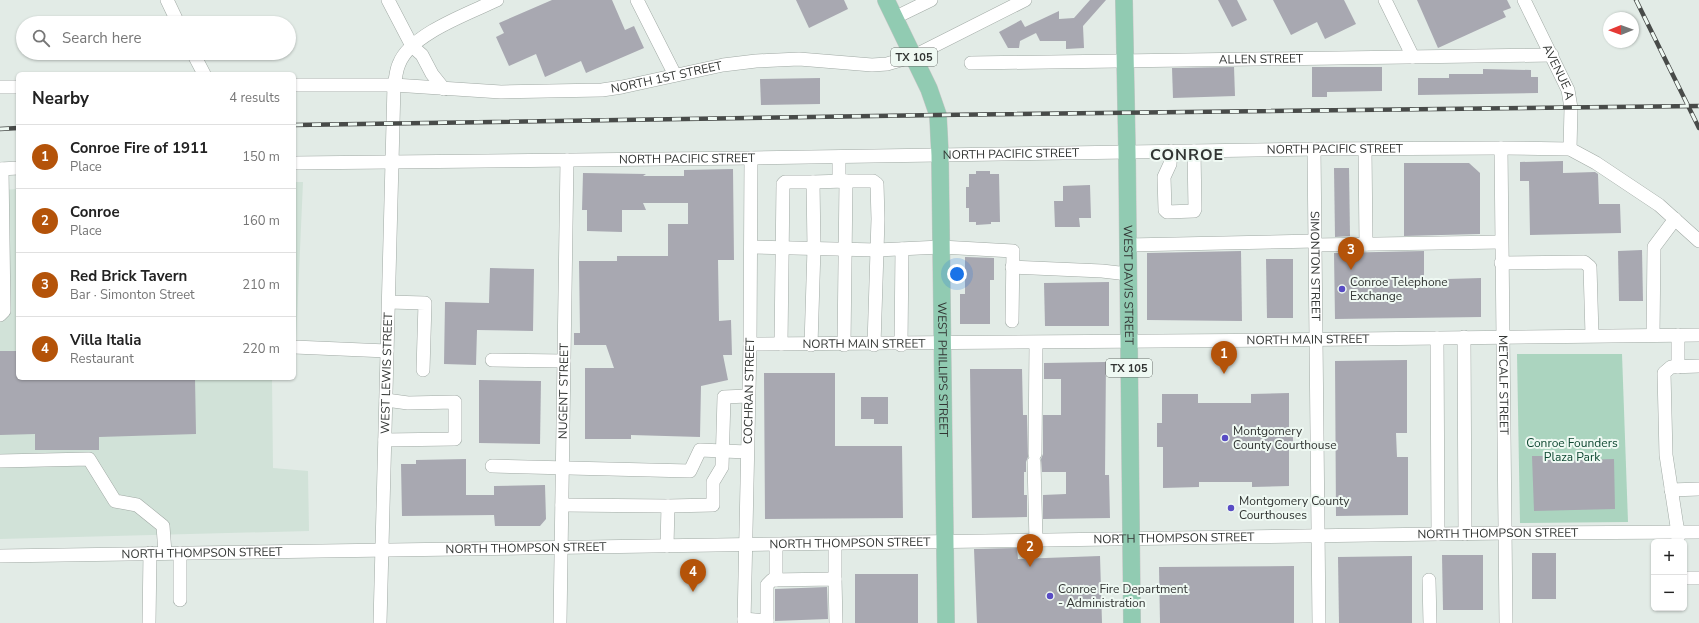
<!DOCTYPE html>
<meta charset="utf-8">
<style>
:root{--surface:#fff;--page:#f6f6f6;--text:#222;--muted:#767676;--line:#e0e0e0;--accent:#b45309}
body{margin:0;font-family:"Nunito Sans",sans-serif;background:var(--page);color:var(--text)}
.controls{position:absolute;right:12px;bottom:12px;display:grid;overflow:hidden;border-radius:6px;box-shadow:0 1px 3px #0004}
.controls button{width:36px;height:36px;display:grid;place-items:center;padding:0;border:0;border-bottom:1px solid var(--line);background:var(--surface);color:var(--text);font:20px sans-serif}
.compass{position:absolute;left:1603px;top:12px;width:36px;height:36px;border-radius:50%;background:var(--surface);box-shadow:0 1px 3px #0004;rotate:269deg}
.you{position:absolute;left:957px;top:274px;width:14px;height:14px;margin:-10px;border:3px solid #fff;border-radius:50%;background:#1a73e8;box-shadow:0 0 0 6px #1a73e833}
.badge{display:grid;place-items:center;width:26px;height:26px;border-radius:50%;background:var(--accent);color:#fff;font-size:13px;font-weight:700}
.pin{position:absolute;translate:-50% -33px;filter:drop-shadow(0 1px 2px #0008)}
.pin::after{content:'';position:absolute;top:21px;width:14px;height:12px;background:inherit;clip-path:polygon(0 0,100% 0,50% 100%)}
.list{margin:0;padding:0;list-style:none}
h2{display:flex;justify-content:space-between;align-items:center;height:52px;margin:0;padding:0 16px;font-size:17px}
h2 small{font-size:13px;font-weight:400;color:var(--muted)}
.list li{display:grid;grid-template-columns:26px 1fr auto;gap:12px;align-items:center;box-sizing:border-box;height:64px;padding:0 16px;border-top:1px solid var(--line)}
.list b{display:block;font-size:15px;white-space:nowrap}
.list p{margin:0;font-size:13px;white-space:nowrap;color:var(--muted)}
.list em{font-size:13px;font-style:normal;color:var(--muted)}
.icon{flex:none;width:22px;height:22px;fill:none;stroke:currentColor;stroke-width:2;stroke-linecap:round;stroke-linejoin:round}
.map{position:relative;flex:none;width:1699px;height:623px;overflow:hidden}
.search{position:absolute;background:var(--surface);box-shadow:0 1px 3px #0004;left:16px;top:16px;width:280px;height:44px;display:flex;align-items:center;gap:10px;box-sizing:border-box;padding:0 14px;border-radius:22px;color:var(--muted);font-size:15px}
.panel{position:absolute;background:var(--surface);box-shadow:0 1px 3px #0004;left:16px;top:72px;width:280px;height:308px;border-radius:6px}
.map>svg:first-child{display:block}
.built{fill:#d1e2d8}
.green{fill:#abd4bf}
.building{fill:#a8a8b1}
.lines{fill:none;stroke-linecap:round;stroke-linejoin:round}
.minor-casing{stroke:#a0a9a4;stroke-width:14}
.major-casing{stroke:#c6c6c6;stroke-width:18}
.minor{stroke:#fff;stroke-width:13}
.major{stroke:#91cbb2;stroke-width:17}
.rail-casing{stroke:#484b49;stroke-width:4.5}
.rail{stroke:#eff9f3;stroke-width:3;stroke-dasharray:9;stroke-linecap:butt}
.poi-dot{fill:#594cc4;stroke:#eff9f3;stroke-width:1.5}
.labels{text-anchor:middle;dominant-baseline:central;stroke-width:4;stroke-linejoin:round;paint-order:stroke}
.shield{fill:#eff9f3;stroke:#6b706d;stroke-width:1}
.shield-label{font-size:11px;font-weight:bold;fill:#323533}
.street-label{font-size:12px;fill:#323533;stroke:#eff9f3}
.poi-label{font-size:12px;fill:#323533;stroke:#eff9f3;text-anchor:start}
.park-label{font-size:12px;fill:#0e4731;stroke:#eff9f3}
.district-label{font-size:16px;font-weight:bold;letter-spacing:1px;fill:#323533;stroke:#eff9f3}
</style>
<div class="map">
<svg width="1699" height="623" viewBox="0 0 1699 623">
<rect width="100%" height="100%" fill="#e2ebe6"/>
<g class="built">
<polygon points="294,182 303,182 296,341 294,341"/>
<polygon points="18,189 18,378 272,378 273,468 308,471 309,531 0,539 0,190"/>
</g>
<polygon class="green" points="1517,354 1622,354 1628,522 1520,523"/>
<g class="building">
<polygon points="552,0 612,0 625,30 634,26 644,48 586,73 581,61 545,77 536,54 509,66 496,37 504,33 499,23"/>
<polygon points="796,0 844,0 848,9 809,28"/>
<polygon points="1090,0 1106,0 1083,26 1084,48 1066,49 1066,41 1040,41 1036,33 1020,41 1019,48 1008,48 999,32 1021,20 1025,27 1059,11 1059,19 1074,18"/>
<polygon points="1218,0 1237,0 1247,20 1232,27"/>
<polygon points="1273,0 1344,0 1356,24 1325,39 1317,22 1291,35"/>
<polygon points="1417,0 1507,0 1511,8 1503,11 1506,17 1438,48"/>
<polygon points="1234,67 1235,96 1173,98 1172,68"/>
<polygon points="1312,67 1382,67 1382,91 1327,92 1327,97 1312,97"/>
<polygon points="1483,69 1531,70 1531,77 1538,77 1538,93 1418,95 1418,78 1449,78 1449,74 1483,74"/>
<polygon points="820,78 820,104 761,105 760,79"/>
<polygon points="1563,161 1563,173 1595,172 1598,174 1599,204 1620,204 1621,233 1530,235 1529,181 1520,181 1520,162"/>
<polygon points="1404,163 1469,163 1480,173 1480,234 1404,236"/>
<polygon points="1334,168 1349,168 1350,236 1335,237"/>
<polygon points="733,169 734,260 718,260 719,321 731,320 732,355 723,355 728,380 701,386 700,437 631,435 631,439 585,439 585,368 614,368 606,345 574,345 574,333 580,333 579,261 617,261 617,256 668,256 668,224 688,224 688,203 643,203 646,210 622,210 622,232 587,231 587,210 582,210 583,173 646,174 643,176 684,176 684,170"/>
<polygon points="976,171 990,171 990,174 999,174 1000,222 991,222 991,224 976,225 976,222 969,222 969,208 966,208 966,187 969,187 969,174 976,174"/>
<polygon points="1090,185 1091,218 1079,218 1080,227 1055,227 1054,201 1063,201 1063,186"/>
<polygon points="1642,250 1643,301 1619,301 1618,251"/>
<polygon points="1241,251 1242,321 1147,320 1147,253"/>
<polygon points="1424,251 1424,282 1447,282 1447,279 1481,278 1481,317 1335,319 1334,253"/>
<polygon points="965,257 994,258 994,280 990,280 990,324 960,324 960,294 965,294"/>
<polygon points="1266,259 1293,259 1293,318 1267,318"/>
<polygon points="490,268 534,269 533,331 477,330 476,365 444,364 445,302 489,303"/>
<polygon points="1109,282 1109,326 1045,326 1044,283"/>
<polygon points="0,351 18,351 18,378 195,378 196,434 99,437 99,450 35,450 35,434 0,435"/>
<polygon points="1407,360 1407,433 1396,433 1397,457 1408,457 1408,515 1336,516 1335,361"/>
<polygon points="1106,362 1105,475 1109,475 1110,518 1043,519 1043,495 1066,494 1066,472 1042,472 1041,459 1043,454 1043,415 1061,415 1061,379 1044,379 1044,363"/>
<polygon points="970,369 1022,369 1023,415 1027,415 1028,457 1026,462 1026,472 1024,472 1024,495 1027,495 1027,517 972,518"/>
<polygon points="764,373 835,373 835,446 902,446 903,518 765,519"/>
<polygon points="479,380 541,381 540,444 479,443"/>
<polygon points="1289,393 1289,431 1293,431 1293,444 1289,444 1289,486 1252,487 1252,482 1199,482 1199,487 1163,488 1163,447 1157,447 1157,423 1162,423 1162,394 1198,394 1198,403 1251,403 1251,394"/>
<polygon points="861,397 888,397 888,424 874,424 874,419 861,419"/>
<polygon points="1532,456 1550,456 1551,461 1614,459 1615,509 1534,511"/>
<polygon points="466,459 466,495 494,495 494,486 545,485 546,519 540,526 495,526 494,515 402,516 401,464 416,464 416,460"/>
<polygon points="1017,548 1018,559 1100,556 1102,623 977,623 974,549"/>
<rect x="1532" y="553" width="24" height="46"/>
<polygon points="1442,555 1483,555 1483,610 1443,610"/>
<polygon points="1412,556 1412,623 1339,623 1338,557"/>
<polygon points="1294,566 1294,623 1160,623 1159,567"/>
<rect x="855" y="574" width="63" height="49"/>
<polygon points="827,587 828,619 775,621 775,589"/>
</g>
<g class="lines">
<defs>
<g id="minor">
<polyline points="167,0 178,23"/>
<polyline points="388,0 412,46 422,55 432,74 444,89"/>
<polyline points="637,0 675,75"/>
<polyline points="1385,0 1413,57"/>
<path id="s1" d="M1524 0 1568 90 1571 108 1570 149"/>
<polyline points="894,18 931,0"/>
<polyline points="193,53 204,74"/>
<path id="s2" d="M971 63 1552 55"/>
<path id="s3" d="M294 85H394L501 92 602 90 622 87 723 65 756 61 799 59 872 65 887 64 914 56 1025 0"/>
<polyline points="0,87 18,87"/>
<path id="s4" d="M1501 148 1506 623"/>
<path id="s5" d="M1314 149 1319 623"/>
<polyline points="1365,149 1366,244"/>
<polyline points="1171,151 1170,164 1164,177 1165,210 1167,212 1194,211 1195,209 1194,151"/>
<polyline points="839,157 839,181"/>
<path id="s6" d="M294 163 751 158 1314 149 1501 148 1570 149 1596 163 1659 205 1699 241"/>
<polyline points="0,169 18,168"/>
<polyline points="846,181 873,181 877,184 878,219 874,345"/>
<polyline points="813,182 846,181 844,345"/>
<polyline points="1128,245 1315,241"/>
<polyline points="1315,245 1501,242"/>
<polyline points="751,247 877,250 941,247 1013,251 1012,321"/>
<polyline points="1501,263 1584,262 1590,267 1592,335"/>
<polyline points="1012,267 1102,271 1128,274"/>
<polyline points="389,302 425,303 423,370"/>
<polyline points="0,315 4,311 2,169"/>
<polyline points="1653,335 1654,247 1675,219"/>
<polyline points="1678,335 1678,367"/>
<polyline points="1464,337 1465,534"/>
<polyline points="1437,338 1438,534"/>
<path id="s7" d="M750 344C1066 344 1383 338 1699 335"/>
<polyline points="781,344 783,184 785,182 813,182 814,248 811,345"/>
<polyline points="901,345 902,249"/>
<polyline points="294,347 387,351"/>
<polyline points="492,360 564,361"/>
<polyline points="385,440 455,439 455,402 408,403 386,400"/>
<polyline points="1035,454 1036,344"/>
<polyline points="0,461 89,459 115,501 137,505 163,526 165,553"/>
<polyline points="1034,462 1036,541"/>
<polyline points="492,466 690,471 700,450 747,452"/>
<polyline points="1671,490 1699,489"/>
<polyline points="562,505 668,506 667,546"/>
<polyline points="668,506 713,505 713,482 722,467 724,397 748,396"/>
<polyline points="1678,542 1678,533 1666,455 1664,373 1671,367 1699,366"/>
<polyline points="835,544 835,579"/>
<polyline points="180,553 180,600"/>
<path id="s8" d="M0 556 1505 533 1699 532"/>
<polyline points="1684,578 1699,578"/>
<polyline points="776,580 776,545"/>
<polyline points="1429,580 1430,623"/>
<polyline points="744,619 767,621"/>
<polyline points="149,623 150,553"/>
<path id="s9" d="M380 623 394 85C396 78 396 70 399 64 410 34 470 13 497 0"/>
<path id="s10" d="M560 623 567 160"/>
<path id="s11" d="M744 623 750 344 751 158"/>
<polyline points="767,623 767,585 772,580 835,579 836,623"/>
</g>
<g id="major">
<path id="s12" d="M886 0 929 89 938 115 940 155 946 623"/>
<path id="s13" d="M1124 0 1127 152 1132 623"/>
</g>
</defs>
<use href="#minor" class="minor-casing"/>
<use href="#major" class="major-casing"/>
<use href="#minor" class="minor"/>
<use href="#major" class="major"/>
<defs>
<g id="rail">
<polyline points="1636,0 1699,128"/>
<polyline points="294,125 938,115 1699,106"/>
<polyline points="0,129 18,128"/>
</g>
</defs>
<use href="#rail" class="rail-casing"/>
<use href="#rail" class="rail"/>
</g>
<g class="poi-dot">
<circle cx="1342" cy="289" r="4"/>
<circle cx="1225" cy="438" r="4"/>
<circle cx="1231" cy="508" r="4"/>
<circle cx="1050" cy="596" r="4"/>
</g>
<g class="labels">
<g class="shield">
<rect x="891" y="48" width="46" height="18" rx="3"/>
<rect x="1106" y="359" width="46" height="18" rx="3"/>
</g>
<g class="shield-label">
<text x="914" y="57">TX 105</text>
<text x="1129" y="368">TX 105</text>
</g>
<g class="street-label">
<text stroke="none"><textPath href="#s2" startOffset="290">ALLEN STREET</textPath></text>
<text stroke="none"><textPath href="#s1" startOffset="80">AVENUE A</textPath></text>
<text stroke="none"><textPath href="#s3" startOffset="374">NORTH 1ST STREET</textPath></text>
<text stroke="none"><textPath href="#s6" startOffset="1041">NORTH PACIFIC STREET</textPath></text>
<text stroke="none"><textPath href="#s6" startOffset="717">NORTH PACIFIC STREET</textPath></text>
<text stroke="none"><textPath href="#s6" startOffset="393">NORTH PACIFIC STREET</textPath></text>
<text stroke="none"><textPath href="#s5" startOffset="117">SIMONTON STREET</textPath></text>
<text stroke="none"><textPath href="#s13" startOffset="285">WEST DAVIS STREET</textPath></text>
<text stroke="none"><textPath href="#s7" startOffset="558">NORTH MAIN STREET</textPath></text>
<text stroke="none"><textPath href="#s7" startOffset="114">NORTH MAIN STREET</textPath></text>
<text stroke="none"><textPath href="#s12" startOffset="381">WEST PHILLIPS STREET</textPath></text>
<text stroke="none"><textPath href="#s9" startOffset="250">WEST LEWIS STREET</textPath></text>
<text stroke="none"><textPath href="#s4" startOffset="237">METCALF STREET</textPath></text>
<text stroke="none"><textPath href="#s10" startOffset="232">NUGENT STREET</textPath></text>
<text stroke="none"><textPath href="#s11" startOffset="232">COCHRAN STREET</textPath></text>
<text stroke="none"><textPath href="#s8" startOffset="1498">NORTH THOMPSON STREET</textPath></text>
<text stroke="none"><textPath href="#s8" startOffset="1174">NORTH THOMPSON STREET</textPath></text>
<text stroke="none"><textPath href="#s8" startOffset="850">NORTH THOMPSON STREET</textPath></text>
<text stroke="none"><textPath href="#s8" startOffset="526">NORTH THOMPSON STREET</textPath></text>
<text stroke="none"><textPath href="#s8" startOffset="202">NORTH THOMPSON STREET</textPath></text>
</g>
<g class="poi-label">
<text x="1350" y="282">Conroe Telephone<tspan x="1350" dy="14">Exchange</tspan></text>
<text x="1233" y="431">Montgomery<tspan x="1233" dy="14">County Courthouse</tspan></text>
<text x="1239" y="501">Montgomery County<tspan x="1239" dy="14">Courthouses</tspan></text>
<text x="1058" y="589">Conroe Fire Department<tspan x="1058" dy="14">- Administration</tspan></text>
</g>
<g class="park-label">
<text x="1572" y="443">Conroe Founders<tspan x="1572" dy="14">Plaza Park</tspan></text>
</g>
<g class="district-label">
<text x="1187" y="155">CONROE</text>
</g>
</g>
</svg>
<div class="controls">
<button>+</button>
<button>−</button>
</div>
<svg class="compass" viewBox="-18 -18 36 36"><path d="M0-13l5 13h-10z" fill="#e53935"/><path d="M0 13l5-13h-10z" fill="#767676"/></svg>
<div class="you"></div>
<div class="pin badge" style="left:1224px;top:374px">1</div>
<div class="pin badge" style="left:1030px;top:567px">2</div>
<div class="pin badge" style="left:1351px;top:270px">3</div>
<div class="pin badge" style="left:693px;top:592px">4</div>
<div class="search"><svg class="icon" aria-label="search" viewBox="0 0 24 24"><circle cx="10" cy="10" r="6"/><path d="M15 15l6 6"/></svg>Search here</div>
<section class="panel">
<h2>Nearby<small>4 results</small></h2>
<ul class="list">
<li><span class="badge">1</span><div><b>Conroe Fire of 1911</b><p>Place</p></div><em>150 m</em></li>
<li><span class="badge">2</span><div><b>Conroe</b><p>Place</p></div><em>160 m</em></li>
<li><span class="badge">3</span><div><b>Red Brick Tavern</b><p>Bar · Simonton Street</p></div><em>210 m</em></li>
<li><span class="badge">4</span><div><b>Villa Italia</b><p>Restaurant</p></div><em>220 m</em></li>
</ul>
</section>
</div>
